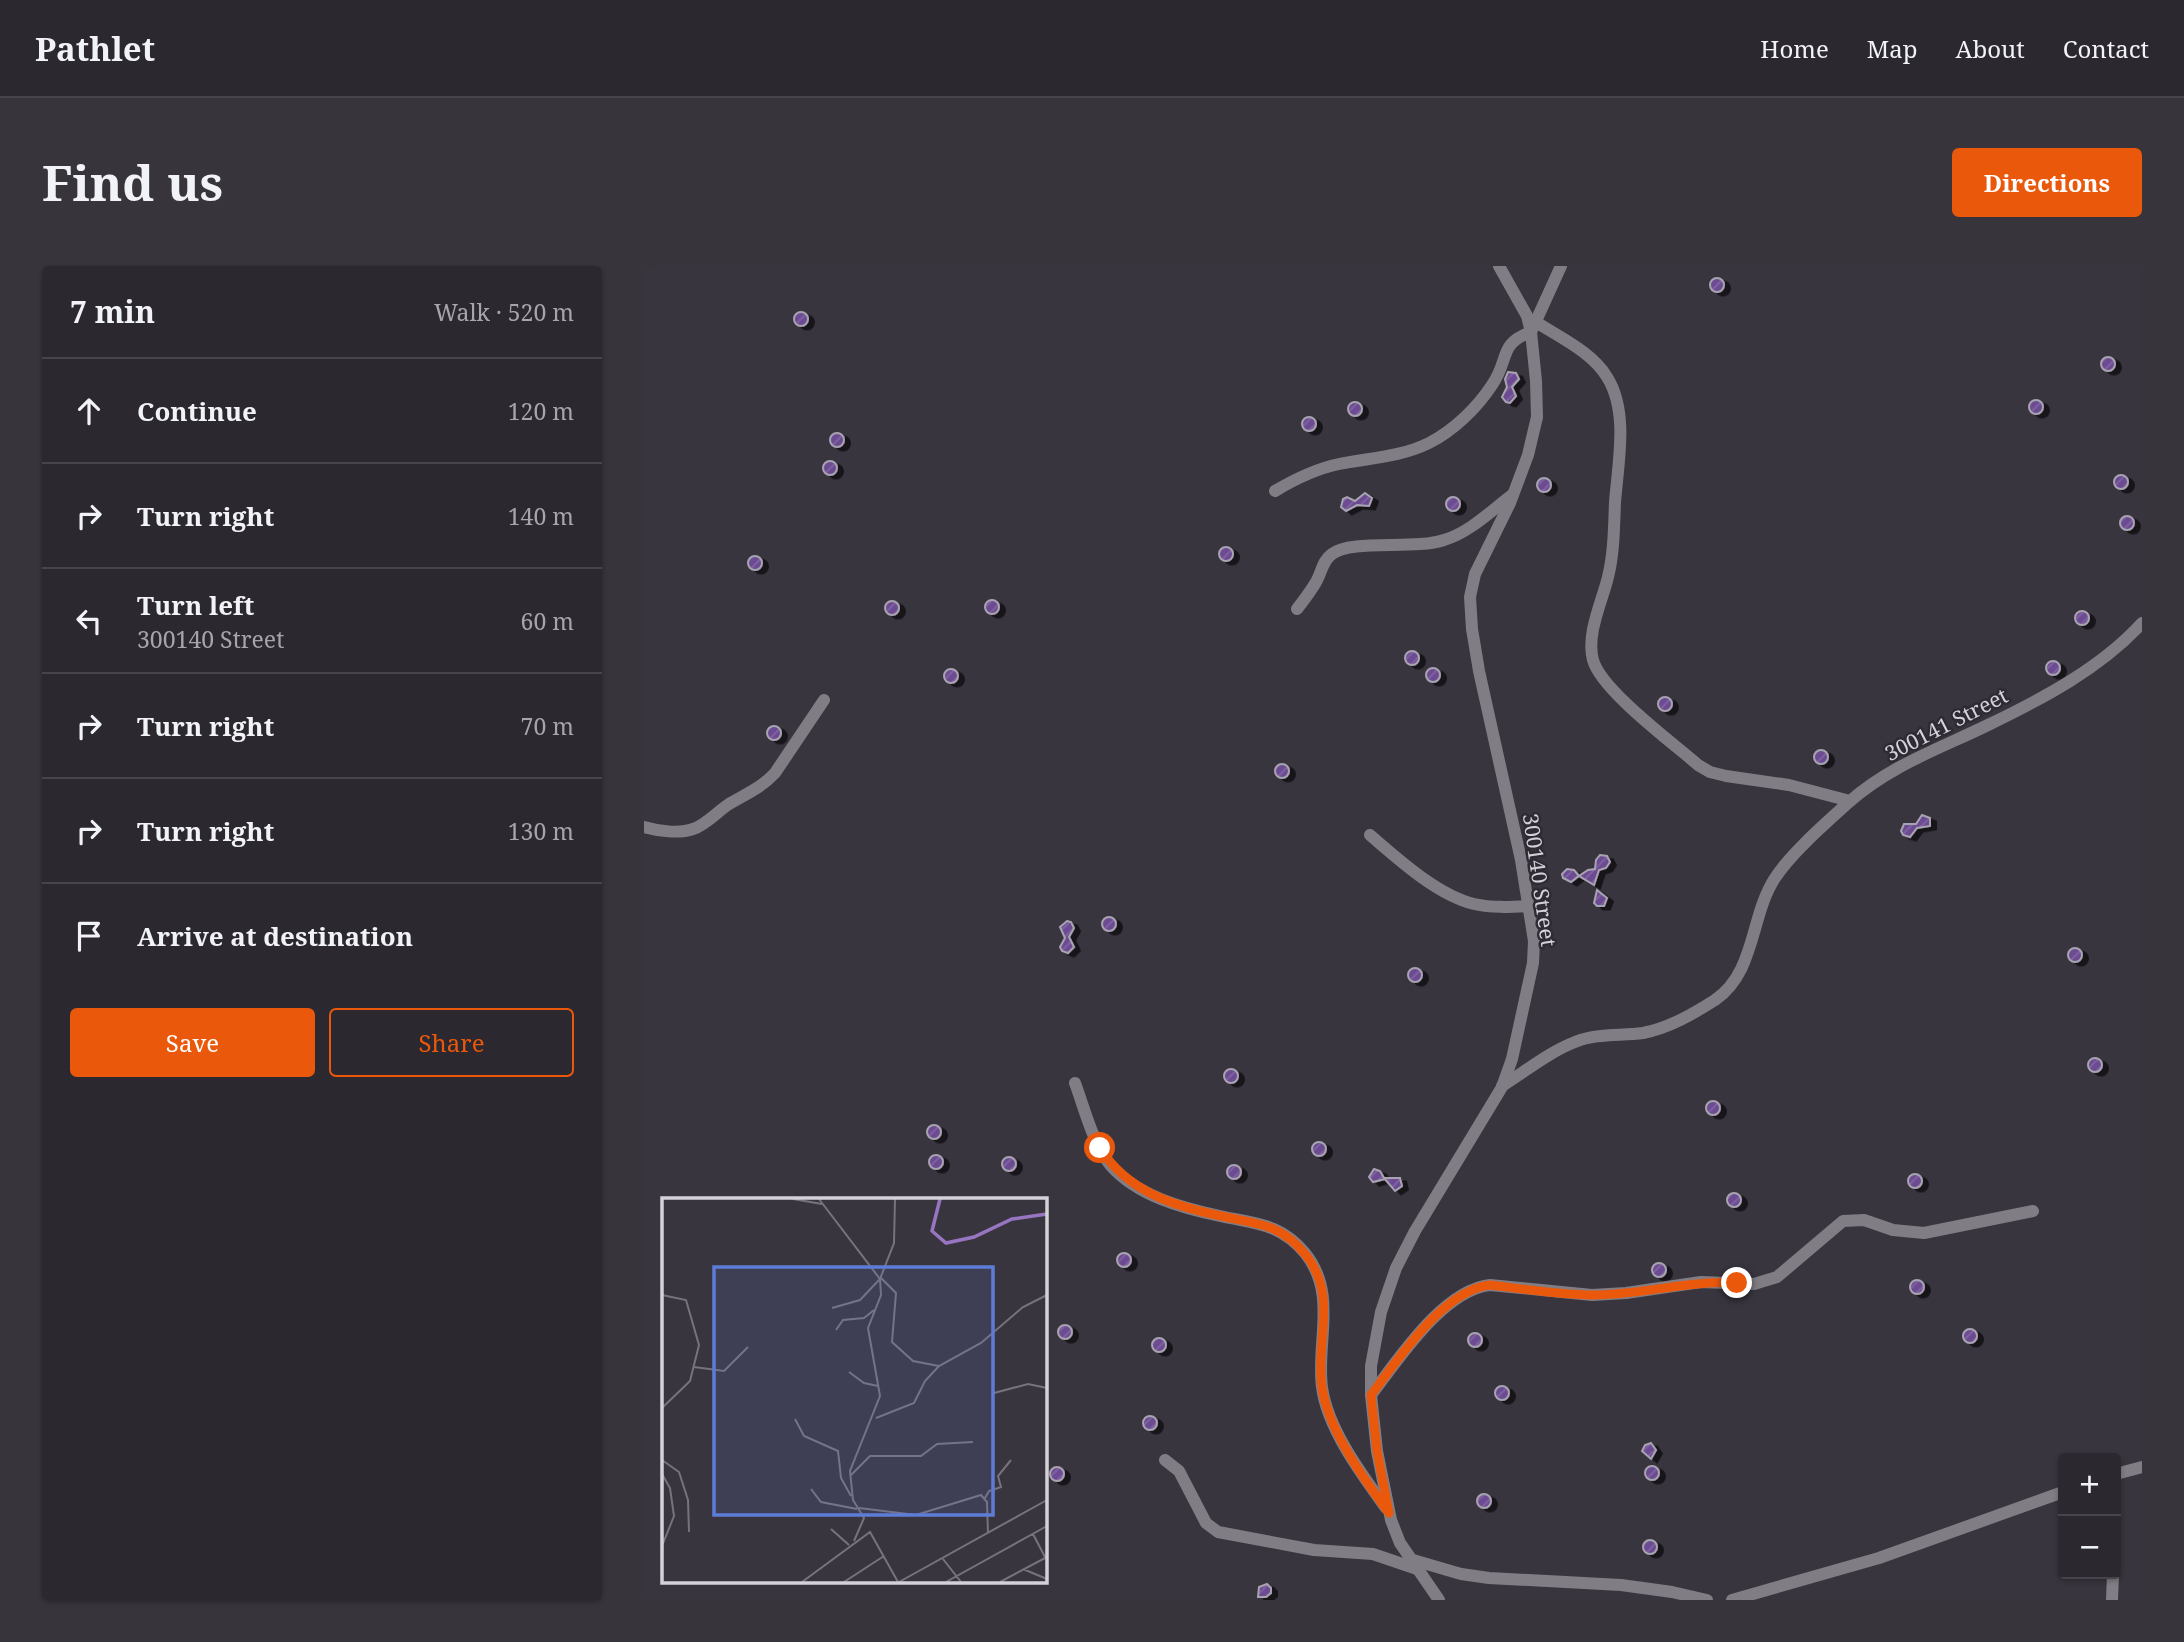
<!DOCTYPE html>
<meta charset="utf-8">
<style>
:root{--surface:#2b282f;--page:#37343b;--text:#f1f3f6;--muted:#a6a6aa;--line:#47444b;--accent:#ea580c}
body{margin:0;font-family:"Noto Serif",serif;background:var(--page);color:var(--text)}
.controls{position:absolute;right:21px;bottom:21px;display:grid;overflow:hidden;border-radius:7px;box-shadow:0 2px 5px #0004}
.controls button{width:63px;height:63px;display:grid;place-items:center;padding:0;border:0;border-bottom:2px solid var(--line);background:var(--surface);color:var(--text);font:35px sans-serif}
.stop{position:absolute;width:21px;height:21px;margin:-16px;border:5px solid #ea580c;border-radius:50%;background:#fff}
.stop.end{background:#ea580c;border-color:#fff;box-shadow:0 2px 7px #0008}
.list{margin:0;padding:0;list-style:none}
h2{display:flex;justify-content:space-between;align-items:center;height:91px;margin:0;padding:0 28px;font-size:30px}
h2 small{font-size:23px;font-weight:400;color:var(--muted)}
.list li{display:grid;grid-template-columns:46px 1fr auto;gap:21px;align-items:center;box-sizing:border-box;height:105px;padding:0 28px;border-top:2px solid var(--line)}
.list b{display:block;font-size:26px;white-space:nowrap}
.list p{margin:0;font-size:23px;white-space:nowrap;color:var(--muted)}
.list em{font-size:23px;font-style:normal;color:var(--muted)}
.actions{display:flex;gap:14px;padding:21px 28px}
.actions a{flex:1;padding:16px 0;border:2px solid var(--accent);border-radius:7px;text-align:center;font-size:24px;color:var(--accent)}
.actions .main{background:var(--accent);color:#fff}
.icon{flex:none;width:38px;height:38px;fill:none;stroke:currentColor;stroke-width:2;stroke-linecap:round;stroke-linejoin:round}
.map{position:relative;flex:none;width:1498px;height:1334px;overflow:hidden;border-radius:7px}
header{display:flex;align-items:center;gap:42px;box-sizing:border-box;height:98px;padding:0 35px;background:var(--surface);border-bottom:2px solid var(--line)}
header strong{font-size:33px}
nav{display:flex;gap:38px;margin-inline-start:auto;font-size:24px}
.intro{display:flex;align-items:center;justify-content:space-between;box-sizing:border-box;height:168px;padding:0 42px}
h1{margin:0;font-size:49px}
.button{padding:18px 32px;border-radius:7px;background:var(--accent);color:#fff;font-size:24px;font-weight:700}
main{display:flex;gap:42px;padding:0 42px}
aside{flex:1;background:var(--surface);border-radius:7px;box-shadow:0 2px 5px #0004}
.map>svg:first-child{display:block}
.building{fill:url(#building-hatch);stroke:#a8a3b0;stroke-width:2;filter:url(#shadow)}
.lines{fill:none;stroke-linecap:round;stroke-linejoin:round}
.street{stroke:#807e84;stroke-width:12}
.route{stroke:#ea580c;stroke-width:9}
.labels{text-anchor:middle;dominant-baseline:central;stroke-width:5;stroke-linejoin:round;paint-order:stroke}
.street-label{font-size:21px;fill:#d4d1d8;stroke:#2f2b35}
.inset-river{fill:none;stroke:#9775c1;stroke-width:3.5}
.inset-road{fill:none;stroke:#77737c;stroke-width:2}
.view{fill:#5d7cd8;fill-opacity:0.15;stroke:#5d7cd8;stroke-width:3.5}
.inset-edge{fill:none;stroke:#d4d1d8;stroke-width:3.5}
</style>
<header>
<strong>Pathlet</strong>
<nav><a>Home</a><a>Map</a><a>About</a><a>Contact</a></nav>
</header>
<div class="intro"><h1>Find us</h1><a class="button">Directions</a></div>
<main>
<aside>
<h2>7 min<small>Walk · 520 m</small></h2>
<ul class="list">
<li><svg class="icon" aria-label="ahead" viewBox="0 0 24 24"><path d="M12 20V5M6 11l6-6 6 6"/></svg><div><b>Continue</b></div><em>120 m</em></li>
<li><svg class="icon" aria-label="right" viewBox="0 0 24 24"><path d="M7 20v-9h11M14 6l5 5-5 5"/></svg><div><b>Turn right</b></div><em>140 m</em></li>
<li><svg class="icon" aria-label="left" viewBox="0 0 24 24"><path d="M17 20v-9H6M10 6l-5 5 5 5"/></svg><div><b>Turn left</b><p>300140 Street</p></div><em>60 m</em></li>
<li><svg class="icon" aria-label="right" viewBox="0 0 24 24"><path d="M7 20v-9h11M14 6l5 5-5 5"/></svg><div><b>Turn right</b></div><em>70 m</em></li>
<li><svg class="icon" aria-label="right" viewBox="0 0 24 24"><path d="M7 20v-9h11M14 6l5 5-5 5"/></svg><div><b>Turn right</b></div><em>130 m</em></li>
<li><svg class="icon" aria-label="arrive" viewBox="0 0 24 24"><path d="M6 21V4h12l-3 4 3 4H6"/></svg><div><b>Arrive at destination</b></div></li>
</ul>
<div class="actions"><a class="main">Save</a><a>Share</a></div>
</aside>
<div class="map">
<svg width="1498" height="1334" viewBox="0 0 1498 1334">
<defs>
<pattern id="building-hatch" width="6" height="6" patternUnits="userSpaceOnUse" patternTransform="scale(1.75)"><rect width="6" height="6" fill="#6c4b93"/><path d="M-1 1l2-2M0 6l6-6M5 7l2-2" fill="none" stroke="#8064a1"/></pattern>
<filter id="shadow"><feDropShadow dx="6" dy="3.5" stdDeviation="0" flood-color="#0009"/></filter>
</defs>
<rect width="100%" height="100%" fill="#39353f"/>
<g class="building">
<circle cx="1073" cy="19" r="7"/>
<circle cx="157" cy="53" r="7"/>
<circle cx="1464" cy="98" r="7"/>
<polygon points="864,106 872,107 875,113 868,121 872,130 866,137 862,136 858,131 863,121 861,113"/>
<circle cx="1392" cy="141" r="7"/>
<circle cx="711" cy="143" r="7"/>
<circle cx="665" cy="158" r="7"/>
<circle cx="193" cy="174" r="7"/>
<circle cx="186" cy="202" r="7"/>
<circle cx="1477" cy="216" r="7"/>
<circle cx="900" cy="219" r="7"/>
<polygon points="721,227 728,232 725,240 713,239 702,245 697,241 699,233 703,231 711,235"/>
<circle cx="809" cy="238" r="7"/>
<circle cx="1483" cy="257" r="7"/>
<circle cx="582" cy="288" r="7"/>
<circle cx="111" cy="297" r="7"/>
<circle cx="348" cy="341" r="7"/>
<circle cx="248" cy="342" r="7"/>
<circle cx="1438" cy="352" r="7"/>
<circle cx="768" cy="392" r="7"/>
<circle cx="1409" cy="402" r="7"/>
<circle cx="789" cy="409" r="7"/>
<circle cx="307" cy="410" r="7"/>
<circle cx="1021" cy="438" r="7"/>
<circle cx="130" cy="467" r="7"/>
<circle cx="1177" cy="491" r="7"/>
<circle cx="638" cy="505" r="7"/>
<polygon points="1278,549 1286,552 1286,560 1273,562 1266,571 1259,569 1257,565 1260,558 1272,558"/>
<polygon points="956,589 963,590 966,596 962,602 955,604 950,619 935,610 927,616 919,612 918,608 923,603 930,604 935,610 944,604 951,603 952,594"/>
<polygon points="953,624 963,632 960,640 953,640 950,637"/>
<circle cx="465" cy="658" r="7"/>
<polygon points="423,655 427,656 430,662 425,671 430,681 424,687 418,685 416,681 421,672 416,661"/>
<circle cx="1431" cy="689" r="7"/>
<circle cx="771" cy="709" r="7"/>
<circle cx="1451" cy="799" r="7"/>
<circle cx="587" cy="810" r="7"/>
<circle cx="1069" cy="842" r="7"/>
<circle cx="290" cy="866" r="7"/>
<circle cx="675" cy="883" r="7"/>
<circle cx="292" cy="896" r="7"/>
<circle cx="365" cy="898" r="7"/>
<circle cx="590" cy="906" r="7"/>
<polygon points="730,903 736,905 740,912 756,912 758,920 751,925 741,913 729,916 725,911"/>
<circle cx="1271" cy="915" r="7"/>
<circle cx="1090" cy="934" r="7"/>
<circle cx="480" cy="994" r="7"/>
<circle cx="1015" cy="1004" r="7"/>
<circle cx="1273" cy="1021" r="7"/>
<circle cx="421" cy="1066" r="7"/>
<circle cx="1326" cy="1070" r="7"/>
<circle cx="831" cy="1074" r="7"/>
<circle cx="515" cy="1079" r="7"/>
<circle cx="858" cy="1127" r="7"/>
<circle cx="506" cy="1157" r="7"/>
<polygon points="1007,1177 1012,1184 1007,1193 998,1185 1001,1179"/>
<circle cx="1008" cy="1207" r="7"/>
<circle cx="413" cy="1208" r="7"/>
<circle cx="840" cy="1235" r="7"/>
<circle cx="1006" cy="1281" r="7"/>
<polygon points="623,1318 627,1322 627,1327 622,1331 614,1331 615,1321"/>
</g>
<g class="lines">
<g class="street">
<path d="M892 56C915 71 948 86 963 111 985 146 974 197 971 236 970 261 970 287 964 311 958 336 942 368 949 394 957 424 1029 477 1054 499L1066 506 1082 510 1145 519 1206 535"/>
<path d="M631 225C651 213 671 203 695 198 725 192 757 191 785 177 809 165 833 142 848 119 866 93 854 78 887 66L917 0"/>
<path d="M653 343C660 334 667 325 672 316 678 306 678 295 688 288 707 273 771 284 800 274 825 267 848 244 868 229"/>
<path d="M0 561C14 565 35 568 49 563 62 559 74 545 85 538 102 528 117 522 131 507L180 434"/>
<path d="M726 569C754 593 793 629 830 638 848 642 866 641 885 640"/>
<path d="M431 817C441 844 449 878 467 900 494 930 538 942 576 950 612 958 636 957 661 987 694 1028 672 1076 678 1121 683 1162 718 1209 742 1242"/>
<path d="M858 820C882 805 905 786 931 776 952 767 976 770 999 767 1025 762 1049 748 1071 734 1112 706 1106 650 1131 612 1147 587 1183 556 1205 536 1247 499 1295 483 1344 459 1398 433 1457 402 1498 357"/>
<path d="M727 1129C754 1094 799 1024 846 1019L948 1029 982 1027 1057 1016 1110 1018 1133 1011 1199 955 1220 954 1249 964 1280 967 1389 945"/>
<polyline points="521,1194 535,1205 562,1257 574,1266 670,1284 729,1288 776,1304"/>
<polyline points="1472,1208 1498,1201"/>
<polyline points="769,1294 817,1308 845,1312 977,1319 1028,1326 1063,1334"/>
<polyline points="795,1334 756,1277 747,1254 733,1185 727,1129 727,1100 737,1046 752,1002 771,965 858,821 868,793 889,697 890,675 877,594 835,405 828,363 826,331 831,308 866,237 884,189 893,151 892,115 887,66 883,50 855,0"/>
<polyline points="1088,1334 1235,1292 1419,1226"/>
<polyline points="1468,1334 1469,1308"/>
</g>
</g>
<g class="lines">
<path class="route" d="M456 882C483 925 529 940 577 950 612 958 636 957 661 988 695 1029 671 1076 678 1121 684 1164 720 1213 745 1247L733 1185 727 1129C754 1094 799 1024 846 1019 880 1023 915 1029 949 1029 997 1029 1044 1014 1093 1017"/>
</g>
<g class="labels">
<g class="street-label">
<text transform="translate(1302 458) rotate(-27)">300141 Street</text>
<text transform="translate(896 614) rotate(82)">300140 Street</text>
</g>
</g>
<g transform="translate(18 932)">
<rect width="385" height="385" fill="#39353f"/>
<path class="inset-river" d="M278 1 270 33 284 45 312 39 350 21 385 16"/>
<path class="inset-road" d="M131 1 160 6M157 1 218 81 219 97 206 130 218 198 188 273 191 302 202 320 192 343M218 79 234 95 230 144 251 163 277 168M0 97 24 102 37 147 28 183 0 210M170 110 198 102 218 81 232 45 233 1M174 132 181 122 202 120 212 112M32 169 62 173 86 149M187 174 202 185 216 188M332 195 366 186 385 190M214 220 252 205 263 183 277 168 319 145 361 109 385 97M133 221 142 238 176 253 179 280 189 298M0 262 17 274 26 302 27 334M0 276 8 290 12 318 0 348M189 277 208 258H259L275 246 311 244M149 291 159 304 195 311M323 300 327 293 339 289 336 278 349 262M197 310 254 317 319 297 325 304 326 336M169 331 187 347M371 336 383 359M281 361 299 384M361 371 385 381M140 384 208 334 236 384M182 384 222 358M237 384 385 302M284 384 385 328M338 384 385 359"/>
<path class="view" d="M52 69H331V317H52Z"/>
<rect width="385" height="385" class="inset-edge"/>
</g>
</svg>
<div class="controls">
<button>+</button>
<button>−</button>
</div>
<div class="stop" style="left:456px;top:882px"></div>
<div class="stop end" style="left:1093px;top:1017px"></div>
</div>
</main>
